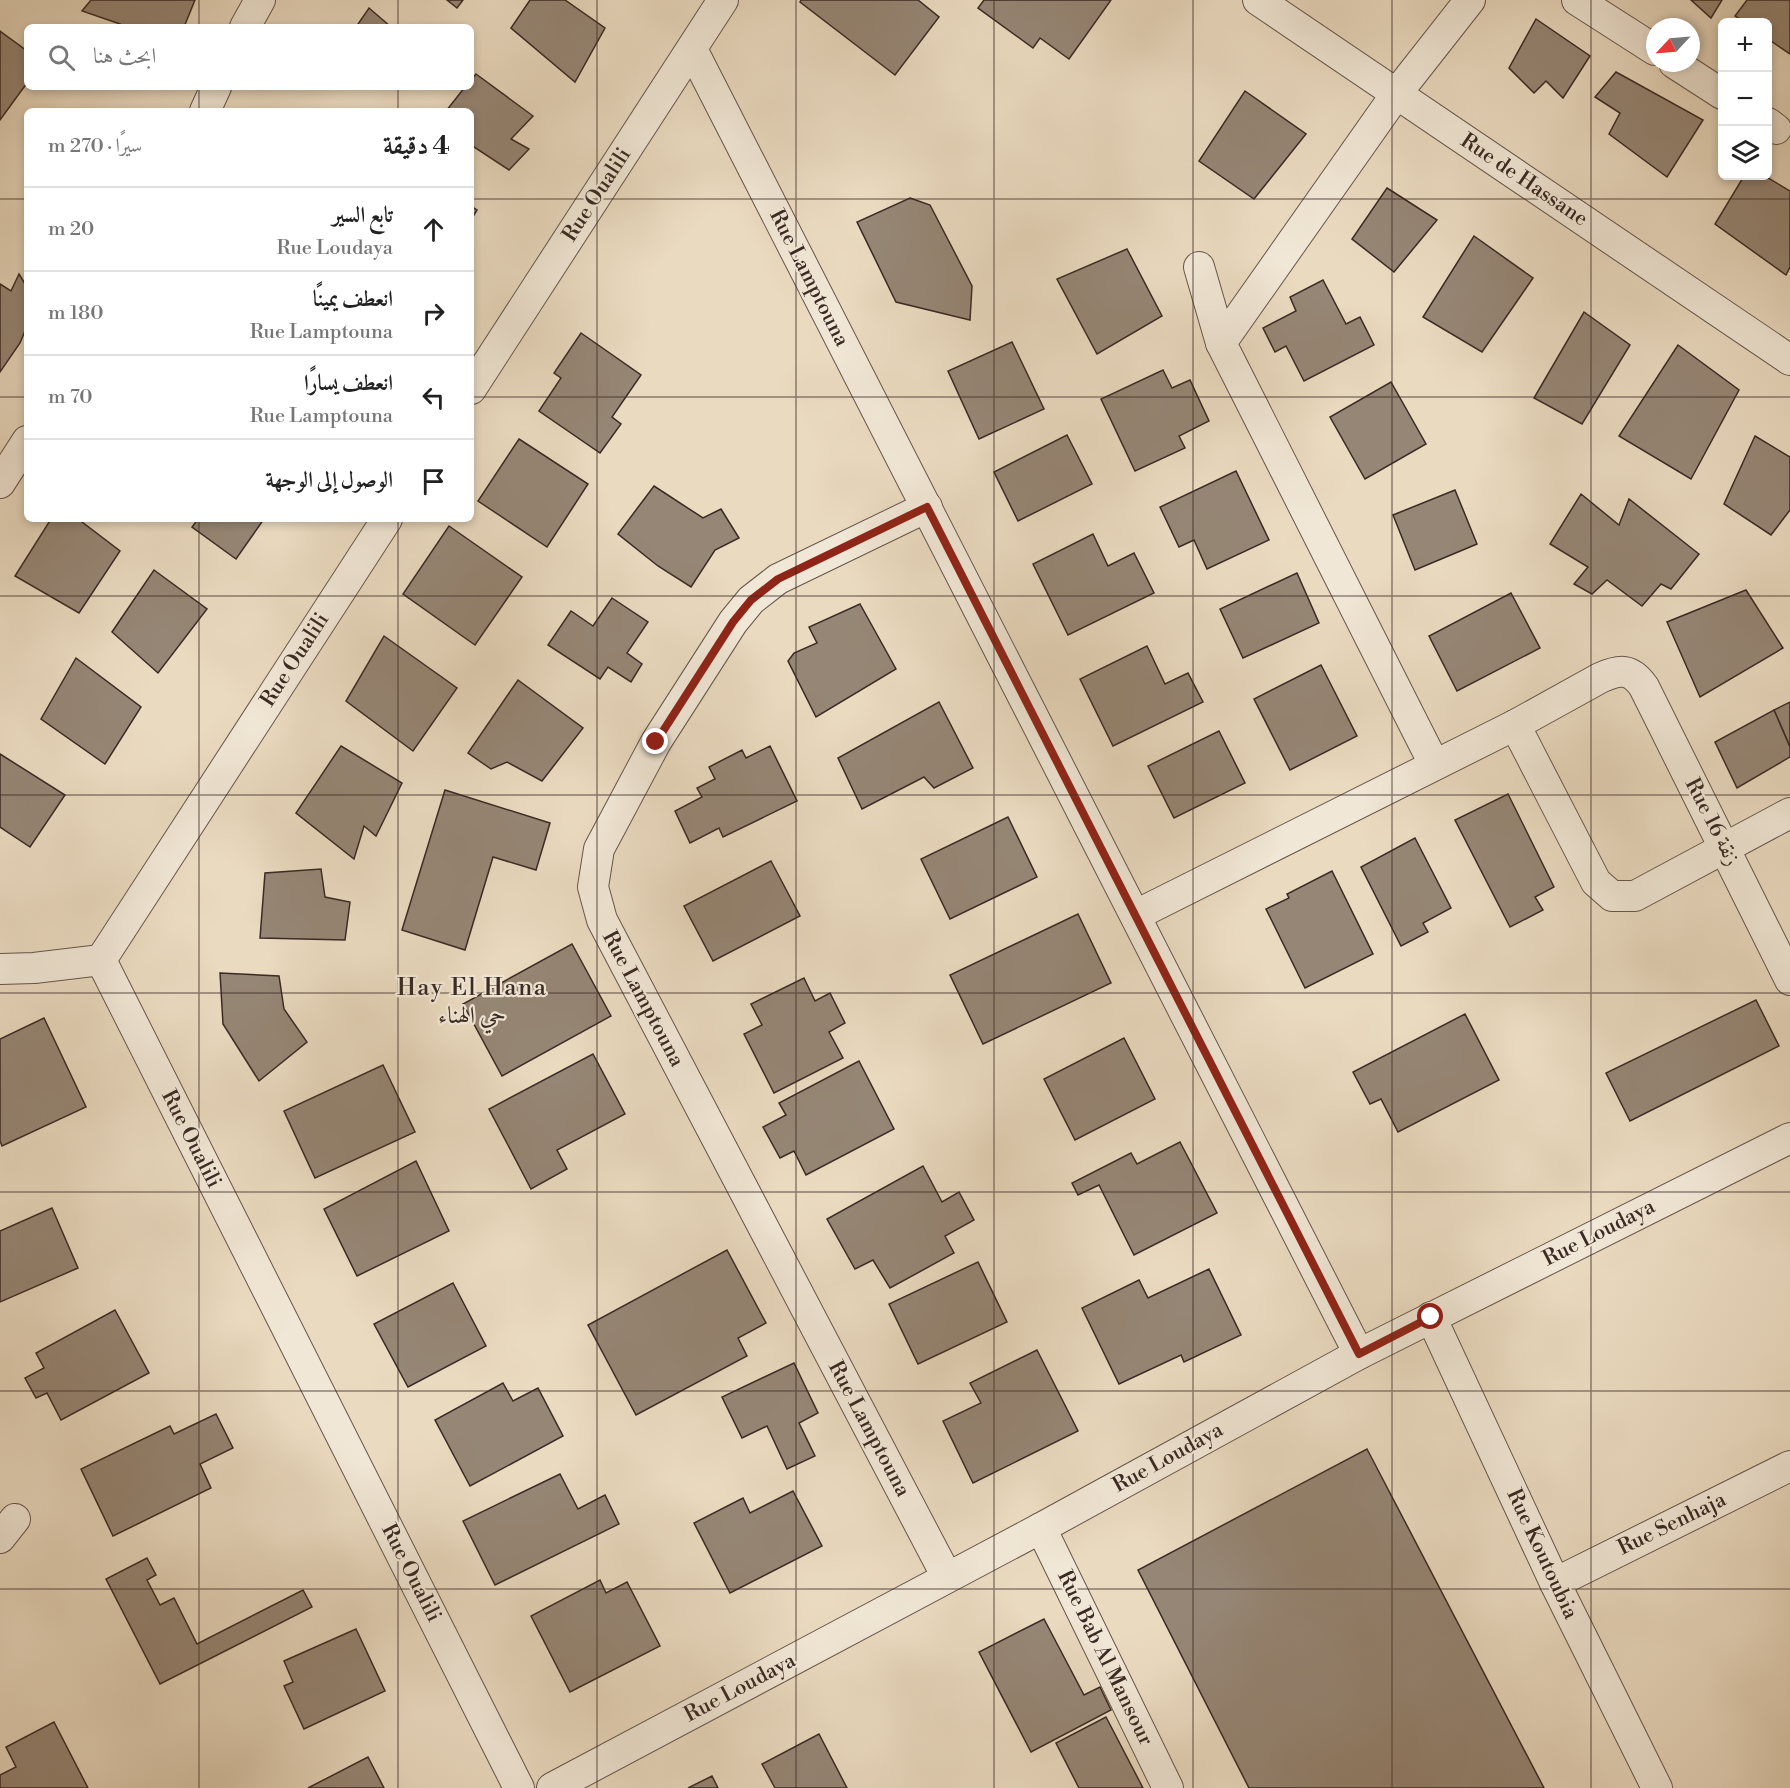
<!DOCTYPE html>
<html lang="ar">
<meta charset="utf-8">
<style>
:root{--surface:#fff;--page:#f6f6f6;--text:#222;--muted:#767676;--line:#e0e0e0}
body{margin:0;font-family:"Libre Bodoni",Amiri,serif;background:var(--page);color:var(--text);direction:rtl}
.controls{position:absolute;right:18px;top:18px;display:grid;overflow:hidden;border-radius:9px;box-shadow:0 3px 9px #0003}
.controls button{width:54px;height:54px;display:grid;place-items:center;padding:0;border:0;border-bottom:2px solid var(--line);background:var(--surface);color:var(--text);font:30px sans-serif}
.compass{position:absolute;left:1646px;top:18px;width:54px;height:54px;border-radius:50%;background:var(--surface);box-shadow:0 3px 9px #0003;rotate:244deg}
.stop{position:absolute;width:18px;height:18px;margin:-14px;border:4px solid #8f2418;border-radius:50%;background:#fff}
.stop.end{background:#8f2418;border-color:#fff;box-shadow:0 2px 6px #0008}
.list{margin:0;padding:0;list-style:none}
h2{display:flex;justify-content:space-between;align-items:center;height:78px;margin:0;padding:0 24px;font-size:26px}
h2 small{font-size:20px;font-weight:400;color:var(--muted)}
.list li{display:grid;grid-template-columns:39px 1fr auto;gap:18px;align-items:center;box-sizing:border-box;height:84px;padding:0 24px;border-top:2px solid var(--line)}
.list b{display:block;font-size:22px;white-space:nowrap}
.list p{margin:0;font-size:20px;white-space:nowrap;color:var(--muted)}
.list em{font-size:20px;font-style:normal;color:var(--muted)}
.icon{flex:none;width:33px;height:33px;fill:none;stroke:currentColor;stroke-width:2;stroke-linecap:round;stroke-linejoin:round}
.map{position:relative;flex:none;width:1790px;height:1788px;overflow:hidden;direction:ltr}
.search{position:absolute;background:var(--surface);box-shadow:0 3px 9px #0003;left:24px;top:24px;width:450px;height:66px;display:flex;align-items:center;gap:15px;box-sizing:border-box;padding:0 21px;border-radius:9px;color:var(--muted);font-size:22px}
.panel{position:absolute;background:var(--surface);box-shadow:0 3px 9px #0003;left:24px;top:108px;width:450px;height:414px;border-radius:9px;direction:rtl}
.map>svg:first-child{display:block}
.building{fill:#968675;stroke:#3a2a24;stroke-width:1.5}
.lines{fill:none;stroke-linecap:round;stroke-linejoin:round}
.street-casing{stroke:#66564b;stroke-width:32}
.street{stroke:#f1e7d6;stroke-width:30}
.route{stroke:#8f2418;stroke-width:8}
.grid{fill:none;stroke:#3a2a24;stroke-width:1.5;stroke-opacity:0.55}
.labels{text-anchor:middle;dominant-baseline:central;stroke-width:4.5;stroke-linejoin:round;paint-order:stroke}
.street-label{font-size:21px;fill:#3a2a24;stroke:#f1e7d6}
.quarter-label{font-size:24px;letter-spacing:1.5px;fill:#3a2a24;stroke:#f1e7d6}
</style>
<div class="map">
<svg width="1790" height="1788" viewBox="0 0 1790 1788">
<rect width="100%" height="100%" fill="#eadac0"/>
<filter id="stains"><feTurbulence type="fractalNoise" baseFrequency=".00333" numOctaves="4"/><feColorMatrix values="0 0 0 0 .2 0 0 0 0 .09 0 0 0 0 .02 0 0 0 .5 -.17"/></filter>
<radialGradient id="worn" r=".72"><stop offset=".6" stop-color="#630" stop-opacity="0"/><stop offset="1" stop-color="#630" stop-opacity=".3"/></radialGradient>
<g class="building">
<polygon points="91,0 195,0 184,27 118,27 120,24 82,11"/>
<polygon points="447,0 463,0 457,8"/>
<polygon points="530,0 565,0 605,28 575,82 511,28"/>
<polygon points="801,0 918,0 939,17 895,75 800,2"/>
<polygon points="984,0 1111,0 1069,59 1040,38 1033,48 978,8"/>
<polygon points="1691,0 1722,0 1711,18"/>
<polygon points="1747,0 1790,0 1790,54 1768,39 1768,22 1745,22 1735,16"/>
<polygon points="369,8 391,27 356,27"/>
<polygon points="1536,19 1590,56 1563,98 1546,81 1534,93 1509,68"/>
<polygon points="0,31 27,51 27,83 0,120"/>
<polygon points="1616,72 1703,120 1667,177 1609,134 1620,113 1595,97"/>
<polygon points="476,74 533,116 511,139 529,149 509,170 471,145 471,111 446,111 465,87 471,87 471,80"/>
<polygon points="1245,91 1306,134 1254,199 1199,161"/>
<polygon points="1744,176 1765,176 1790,191 1790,267 1786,275 1715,224"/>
<polygon points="1387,188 1437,220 1394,272 1352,239"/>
<polygon points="910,198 930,205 972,286 970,320 896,302 857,222"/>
<polygon points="471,206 477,210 471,220"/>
<polygon points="1474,236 1533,278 1482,352 1423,317"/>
<polygon points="1127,249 1162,316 1097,354 1057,279"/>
<polygon points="19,274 27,287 27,326 20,343 0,372 0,284 11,291"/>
<polygon points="1323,280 1346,324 1360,317 1374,345 1304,381 1286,346 1275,352 1263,328 1296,311 1290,297"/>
<polygon points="1584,312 1630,345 1582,424 1534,398"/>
<polygon points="581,333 641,375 612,417 621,424 600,453 539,411 561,378 554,373"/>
<polygon points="1012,342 1044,409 979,439 948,371"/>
<polygon points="1678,345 1739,390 1691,479 1619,436"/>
<polygon points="1163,370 1172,388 1190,380 1209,421 1179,436 1185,448 1135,471 1101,399"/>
<polygon points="1391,382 1426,444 1365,479 1330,417"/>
<polygon points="1067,435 1092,484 1018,521 994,472"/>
<polygon points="1755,436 1790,457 1790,510 1771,535 1724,504"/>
<polygon points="519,439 588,484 547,547 478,501"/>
<polygon points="1236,471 1269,540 1207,569 1194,540 1179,547 1160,507"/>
<polygon points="654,486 703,518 721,509 739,538 715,550 691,587 658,566 618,534"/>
<polygon points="1455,490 1477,544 1415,570 1393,515"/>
<polygon points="1581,494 1619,525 1629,499 1699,554 1671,589 1661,584 1642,606 1607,580 1592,594 1574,584 1588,567 1550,544"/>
<polygon points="51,519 78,519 120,551 79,613 15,576"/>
<polygon points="198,519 264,519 236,559 192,527"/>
<polygon points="449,526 522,577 475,645 403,594"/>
<polygon points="1093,534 1108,566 1134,553 1154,593 1068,635 1033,564"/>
<polygon points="154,570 207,609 158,673 112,632"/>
<polygon points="1297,573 1319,623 1243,658 1220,609"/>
<polygon points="1746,590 1783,648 1700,697 1667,622"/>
<polygon points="1511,593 1540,648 1457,691 1429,636"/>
<polygon points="612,598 648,622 627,653 642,664 631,682 608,667 600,679 548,645 571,611 593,626"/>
<polygon points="860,604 896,669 816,717 788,661 794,653 817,643 809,627"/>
<polygon points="384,636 457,688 413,751 346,701"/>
<polygon points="1147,646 1165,684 1188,673 1203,702 1113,746 1080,679"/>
<polygon points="76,658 141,707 105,764 41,719"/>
<polygon points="1321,665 1357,736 1290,770 1254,699"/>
<polygon points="518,680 583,728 542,781 507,762 491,769 468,753"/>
<polygon points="939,702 973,768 934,788 924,777 862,809 838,758"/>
<polygon points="1790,702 1790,747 1774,710"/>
<polygon points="1774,710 1790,747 1790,757 1737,788 1715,742"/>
<polygon points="1219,731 1245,783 1174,818 1148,766"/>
<polygon points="341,746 402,783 376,836 364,826 354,859 296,813"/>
<polygon points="770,746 797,801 723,837 719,828 690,843 675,811 702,797 697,788 715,779 709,767 742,750 746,758"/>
<polygon points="0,754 65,795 30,847 0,827"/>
<polygon points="445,790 550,823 536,870 493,857 465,950 402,930"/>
<polygon points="1508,794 1554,887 1535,897 1543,910 1510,927 1455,820"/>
<polygon points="1008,817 1037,877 950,919 921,859"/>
<polygon points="1415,838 1451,908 1423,923 1428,932 1401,946 1361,867"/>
<polygon points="771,861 800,916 713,961 684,906"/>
<polygon points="321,869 325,897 350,902 345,940 260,938 265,873"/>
<polygon points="1332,871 1373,954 1305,988 1266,909 1289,898 1287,894"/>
<polygon points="1078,914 1111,983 983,1044 950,975"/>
<polygon points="572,944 611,1016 502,1076 463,1004"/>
<polygon points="220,973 279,976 284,1009 307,1042 259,1081 223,1024"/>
<polygon points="804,978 815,1001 830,993 845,1023 829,1032 843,1058 774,1093 744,1034 762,1025 751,1004"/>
<polygon points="1756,1000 1779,1046 1630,1121 1606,1073"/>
<polygon points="1465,1014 1499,1080 1398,1132 1381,1099 1370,1104 1353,1072"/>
<polygon points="44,1018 86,1107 2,1146 0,1141 0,1039"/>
<polygon points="1124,1038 1155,1099 1075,1140 1044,1079"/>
<polygon points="593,1054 625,1114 557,1150 567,1169 531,1189 489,1109"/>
<polygon points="859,1061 894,1129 806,1175 794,1151 780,1158 763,1127 786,1115 779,1103"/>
<polygon points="383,1065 415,1132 315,1178 284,1111"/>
<polygon points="1180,1142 1217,1213 1134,1255 1099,1185 1078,1195 1072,1183 1131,1153 1137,1164"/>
<polygon points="416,1161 449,1231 357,1276 324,1209"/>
<polygon points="923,1166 942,1202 959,1192 974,1220 945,1236 954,1253 890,1288 873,1260 855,1269 827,1219"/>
<polygon points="52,1208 78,1268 0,1302 0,1231"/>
<polygon points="727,1250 766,1323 738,1338 747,1356 636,1415 588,1325"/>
<polygon points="978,1262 1007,1322 918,1364 889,1304"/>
<polygon points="1209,1269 1241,1335 1184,1362 1181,1355 1119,1384 1082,1308 1139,1280 1148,1298"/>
<polygon points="453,1283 486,1346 408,1387 374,1324"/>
<polygon points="115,1310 149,1373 61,1420 47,1393 36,1398 25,1378 44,1368 36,1353"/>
<polygon points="1037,1350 1078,1431 973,1483 943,1421 981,1403 970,1383"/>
<polygon points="794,1363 818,1413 799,1423 815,1456 787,1469 767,1426 742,1438 722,1397"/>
<polygon points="503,1383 513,1401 538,1388 563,1436 470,1486 435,1420"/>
<polygon points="216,1414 233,1448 200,1464 211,1488 113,1536 81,1469 170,1426 174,1434"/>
<polygon points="1367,1449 1544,1788 1249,1788 1138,1570"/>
<polygon points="560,1474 578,1509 605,1495 619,1524 495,1585 463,1521"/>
<polygon points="793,1491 822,1546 730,1593 694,1523 743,1498 750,1513"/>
<polygon points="147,1558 156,1575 147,1580 160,1605 174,1598 197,1644 303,1590 312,1607 160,1684 106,1579"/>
<polygon points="600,1580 606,1593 627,1582 660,1646 570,1692 531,1616"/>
<polygon points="1044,1619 1084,1695 1100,1687 1111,1710 1031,1752 979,1652"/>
<polygon points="356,1629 385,1691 304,1729 284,1686 293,1682 284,1661"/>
<polygon points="1106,1717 1143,1788 1079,1788 1056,1743"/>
<polygon points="54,1722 88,1788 0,1788 0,1775 16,1767 6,1747"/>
<polygon points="819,1734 847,1788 775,1788 762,1764"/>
<polygon points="368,1757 384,1788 308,1788"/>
<polygon points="712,1776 718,1788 688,1788"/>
</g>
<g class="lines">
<defs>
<g id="street">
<polyline points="1258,0 1790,360"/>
<polyline points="1577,0 1655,50"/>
<polyline points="245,27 260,0"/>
<polyline points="692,49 1359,1354"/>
<polyline points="1674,63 1722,94"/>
<polyline points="205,111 216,87"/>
<polyline points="1768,123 1776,129"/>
<polyline points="1199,267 1221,343 1434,764"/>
<polyline points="1221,343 1397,93 1470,0"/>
<polyline points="471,389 723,0"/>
<polyline points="0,483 27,441"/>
<polyline points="927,507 778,579 751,600 733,622 656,742 599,849 593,887 602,920 947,1577"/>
<polyline points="1515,725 1596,882 1612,896 1635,896 1790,813"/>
<path d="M1136 915 1515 725 1600 678C1620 669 1631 668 1644 687L1790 980"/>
<polyline points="101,960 519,1788"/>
<polyline points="101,960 387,519"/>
<polyline points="0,969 34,968 101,960"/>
<polyline points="1431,1317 1555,1583 1657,1788"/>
<polyline points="1041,1528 1168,1788"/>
<polyline points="0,1538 15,1519"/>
<polyline points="1555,1583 1790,1466"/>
<polyline points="552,1788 1041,1528 1359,1354 1790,1138"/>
</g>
</defs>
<use href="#street" class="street-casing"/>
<use href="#street" class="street"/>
</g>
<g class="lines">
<polyline class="route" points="656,742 733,622 751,600 778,579 927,507 1359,1354 1431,1317"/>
</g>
<path class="grid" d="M199 0V27M398 0V27M597 0V1788M796 0V1788M994 0V1788M1193 0V1788M1392 0V1788M1591 0V1788M199 87V111M398 87V111M0 199H27M471 199H1790M0 397H27M471 397H1790M199 519V1788M398 519V1788M0 596H1790M0 795H1790M0 993H1790M0 1192H1790M0 1391H1790M0 1589H1790"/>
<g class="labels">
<g class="street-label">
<text transform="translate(1524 180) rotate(34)">Rue de Hassane</text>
<text transform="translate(597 195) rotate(-57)">Rue Oualili</text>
<text transform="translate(809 278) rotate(63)">Rue Lamptouna</text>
<text transform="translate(295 660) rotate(-57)">Rue Oualili</text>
<text transform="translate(1712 822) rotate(63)">Rue 16 زنقة</text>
<text transform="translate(643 999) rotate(62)">Rue Lamptouna</text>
<text transform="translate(191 1139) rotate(63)">Rue Oualili</text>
<text transform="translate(1599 1233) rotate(-27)">Rue Loudaya</text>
<text transform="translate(869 1429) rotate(62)">Rue Lamptouna</text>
<text transform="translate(1168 1458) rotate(-29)">Rue Loudaya</text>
<text transform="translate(1672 1524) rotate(-26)">Rue Senhaja</text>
<text transform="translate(1542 1554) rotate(65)">Rue Koutoubia</text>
<text transform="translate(411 1573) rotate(63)">Rue Oualili</text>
<text transform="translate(1105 1658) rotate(64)">Rue Bab Al Mansour</text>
<text transform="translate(740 1688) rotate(-28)">Rue Loudaya</text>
</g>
<g class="quarter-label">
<text x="472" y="988">Hay El Hana<tspan x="472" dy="28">حي الهناء</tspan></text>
</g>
</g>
<rect width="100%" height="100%" filter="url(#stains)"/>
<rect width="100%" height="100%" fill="url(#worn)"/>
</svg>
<div class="controls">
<button>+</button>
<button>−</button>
<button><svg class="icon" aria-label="layers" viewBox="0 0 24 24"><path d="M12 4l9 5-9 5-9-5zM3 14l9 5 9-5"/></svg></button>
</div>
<svg class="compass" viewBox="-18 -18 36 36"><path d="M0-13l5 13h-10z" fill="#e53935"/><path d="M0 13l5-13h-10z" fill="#767676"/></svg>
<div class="stop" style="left:1431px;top:1317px"></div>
<div class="stop end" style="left:656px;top:742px"></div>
<div class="search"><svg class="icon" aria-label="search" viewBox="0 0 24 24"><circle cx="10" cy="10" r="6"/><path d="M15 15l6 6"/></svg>ابحث هنا</div>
<section class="panel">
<h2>4 دقيقة<small>سيرًا · 270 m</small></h2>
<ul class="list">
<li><svg class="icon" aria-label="ahead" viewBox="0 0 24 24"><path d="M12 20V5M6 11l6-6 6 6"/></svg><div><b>تابع السير</b><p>Rue Loudaya</p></div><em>20 m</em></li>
<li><svg class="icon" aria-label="right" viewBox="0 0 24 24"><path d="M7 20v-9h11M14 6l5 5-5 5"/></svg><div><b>انعطف يمينًا</b><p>Rue Lamptouna</p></div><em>180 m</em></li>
<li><svg class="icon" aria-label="left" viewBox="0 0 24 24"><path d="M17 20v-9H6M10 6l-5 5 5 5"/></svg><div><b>انعطف يسارًا</b><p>Rue Lamptouna</p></div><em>70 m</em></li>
<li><svg class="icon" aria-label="arrive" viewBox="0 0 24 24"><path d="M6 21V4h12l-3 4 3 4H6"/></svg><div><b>الوصول إلى الوجهة</b></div></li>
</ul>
</section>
</div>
